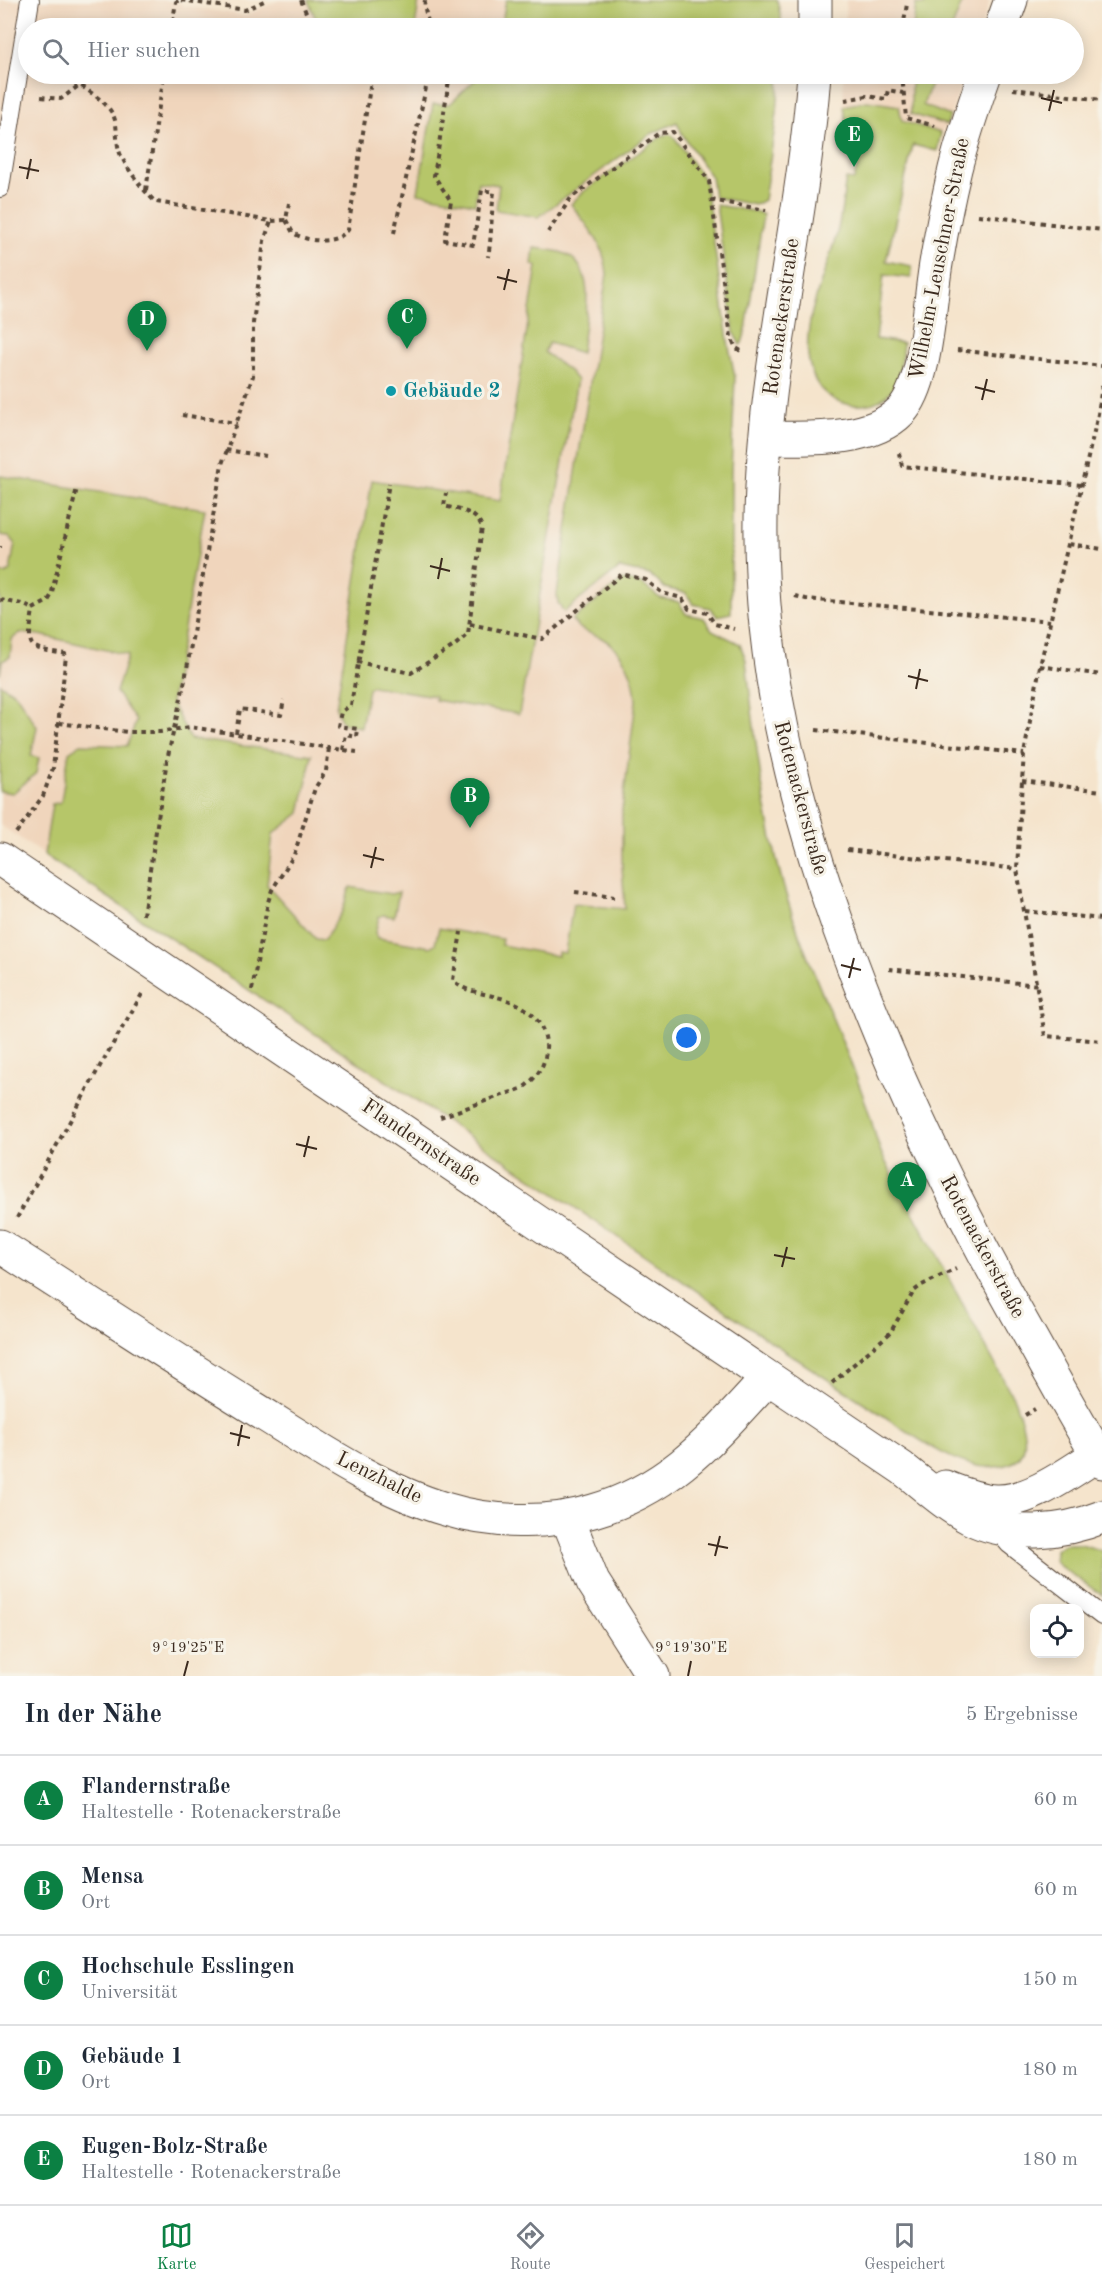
<!DOCTYPE html>
<html lang="de">
<meta charset="utf-8">
<style>
:root{--surface:#fff;--page:#f6f6f7;--text:#1f2937;--muted:#747a83;--line:#e0e1e3;--accent:#0b8043}
body{margin:0;font-family:"Old Standard TT",serif;background:var(--page);color:var(--text)}
.controls{position:absolute;right:18px;bottom:18px;display:grid;overflow:hidden;border-radius:12px;box-shadow:0 3px 15px #0003}
.controls button{width:54px;height:54px;display:grid;place-items:center;padding:0;border:0;border-bottom:2px solid var(--line);background:var(--surface);color:var(--text);font:30px sans-serif}
.you{position:absolute;left:687px;top:1038px;width:21px;height:21px;margin:-15px;border:4px solid #fff;border-radius:50%;background:#1a73e8;box-shadow:0 0 0 9px #1a73e833}
.badge{display:grid;place-items:center;width:39px;height:39px;border-radius:50%;background:var(--accent);color:#fff;font-size:20px;font-weight:700}
.pin{position:absolute;translate:-50% -50px;filter:drop-shadow(0 2px 3px #0008)}
.pin::after{content:'';position:absolute;top:32px;width:21px;height:18px;background:inherit;clip-path:polygon(0 0,100% 0,50% 100%)}
.list{margin:0;padding:0;list-style:none}
h2{display:flex;justify-content:space-between;align-items:center;height:78px;margin:0;padding:0 24px;font-size:26px}
h2 small{font-size:20px;font-weight:400;color:var(--muted)}
.list li{display:grid;grid-template-columns:39px 1fr auto;gap:18px;align-items:center;box-sizing:border-box;height:90px;padding:0 24px;border-top:2px solid var(--line)}
.list b{display:block;font-size:22px;white-space:nowrap}
.list p{margin:0;font-size:20px;white-space:nowrap;color:var(--muted)}
.list em{font-size:20px;font-style:normal;color:var(--muted)}
.icon{flex:none;width:33px;height:33px;fill:none;stroke:currentColor;stroke-width:2;stroke-linecap:round;stroke-linejoin:round}
.map{position:relative;flex:none;width:1102px;height:1676px;overflow:hidden}
.search{position:absolute;background:var(--surface);box-shadow:0 3px 15px #0003;left:18px;right:18px;top:18px;height:66px;display:flex;align-items:center;gap:15px;box-sizing:border-box;padding:0 21px;border-radius:33px;color:var(--muted);font-size:22px}
.sheet{height:528px;background:var(--surface)}
nav{display:flex;justify-content:space-around;align-items:center;box-sizing:border-box;height:84px;border-top:2px solid var(--line);background:var(--surface);font-size:16px;color:var(--muted)}
nav a{display:grid;justify-items:center;gap:3px}
nav .on{color:var(--accent)}
.map>svg:first-child{display:block}
.built{fill:#f0d5bc}
.green{fill:#b6c669;stroke:#787844;stroke-width:1.5}
.lines{fill:none;stroke-linecap:round;stroke-linejoin:round}
.service-casing{stroke:#574638;stroke-width:20}
.minor-casing{stroke:#574638;stroke-width:35}
.secondary-casing{stroke:#574638;stroke-width:35}
.path{stroke:#574638;stroke-width:4;stroke-dasharray:4.5 4.5;stroke-linecap:butt}
.service{stroke:#fff;stroke-width:18}
.minor{stroke:#fff;stroke-width:33}
.secondary{stroke:#fff;stroke-width:33}
.ticks{fill:none;stroke:#3b2a1e;stroke-width:2}
.culture-dot{fill:#0f9aa8;stroke:#f7f3e8;stroke-width:2}
.labels{text-anchor:middle;dominant-baseline:central;stroke-width:6;stroke-linejoin:round;paint-order:stroke}
.street-label{font-size:21px;fill:#3b2a1e;stroke:#f7f3e8}
.culture-label{font-size:21px;font-weight:bold;fill:#0d838f;stroke:#f7f3e8;text-anchor:start}
.ticks-label{font-size:15px;text-anchor:middle;fill:#3b2a1e;stroke:#f7f3e8;stroke-width:6;stroke-linejoin:round;paint-order:stroke}
</style>
<div class="map">
<svg width="1102" height="1676" viewBox="0 0 1102 1676">
<rect width="100%" height="100%" fill="#f7f3e8"/>
<filter id="ink" filterUnits="userSpaceOnUse"><feTurbulence type="fractalNoise" baseFrequency=".0167" numOctaves="2"/><feDisplacementMap in="SourceGraphic" scale="12" xChannelSelector="R" yChannelSelector="G"/><feConvolveMatrix kernelMatrix="1 2 1 2 8 2 1 2 1" color-interpolation-filters="sRGB"/></filter>
<filter id="wash" filterUnits="userSpaceOnUse"><feTurbulence type="fractalNoise" baseFrequency=".008" numOctaves="4" result="noise"/><feDisplacementMap in="SourceGraphic" scale="24" xChannelSelector="R" yChannelSelector="G"/><feGaussianBlur stdDeviation="1.35" result="paint"/><feColorMatrix in="noise" values="0 0 0 0 0 0 0 0 0 0 0 0 0 0 0 0 0 1.4 0 .05"/><feComposite in="paint" operator="in"/></filter>
<g filter="url(#wash)">
<rect width="100%" height="100%" fill="#f5e4cc"/>
<g class="built">
<polygon points="0,0 173,0 185,6 245,16 279,0 506,0 501,28 28,28 28,74 513,74 658,224 601,562 615,587 665,640 658,1265 0,825"/>
<polygon points="846,0 990,0 981,28 845,28"/>
<polygon points="843,74 965,74 947,125 941,133 902,121 867,101 844,106"/>
</g>
<g class="green">
<polygon points="308,0 419,0 415,28 354,28 317,22"/>
<polygon points="506,0 777,0 783,28 501,28"/>
<polygon points="925,0 963,0 952,28 913,28 916,4 925,5"/>
<polygon points="481,74 780,74 777,113 764,200 755,205 714,197 711,177 682,134 677,122 651,134 538,217 496,210 499,185 478,182 475,204 418,193 433,104 450,104"/>
<polygon points="911,74 935,74 923,105 950,116 947,125 911,114"/>
<path d="M867 101 899 106 902 121 941 133 937 151 913 145 886 261 912 266 911 278 884 275 876 339 903 343C901 360 901 378 891 391 884 400 874 404 863 405 834 407 814 390 809 362 801 320 828 269 838 229 842 212 843 195 846 179L854 180 859 155 851 152 844 106Z"/>
<path d="M670 134 675 138 705 181 729 347 735 377 731 472V613L717 616 710 608 693 604 686 593 665 588 650 575 620 568 564 612 558 603 557 594 607 274C604 242 589 229 571 204L583 192 656 140 664 135Z"/>
<polygon points="716,205 758,212 763,215 746,330 742,343 740,345 734,333"/>
<path d="M534 248C543 249 554 250 563 253 600 267 584 323 581 353L549 343 544 352 568 370 577 380 519 714 435 700V696L372 686 368 689 361 727 342 723 336 708 372 480 500 501 537 266 532 265Z"/>
<path d="M0 476 205 509 171 702 190 739 312 755 300 813 273 834 267 885 316 939 324 940 342 912 350 887 391 894 399 892 394 917 383 915 379 917 375 933 377 938 430 947 435 944 439 928 502 939 501 945 558 956V952L565 953 573 904 625 909 622 867V810L636 701C635 675 624 650 600 637 588 632 580 631 572 620L623 580 642 584 660 598 679 602 686 614 704 618 712 630 740 644 746 660C755 736 763 814 784 888 805 962 840 1029 865 1101 872 1119 875 1139 883 1157L1014 1399C1025 1429 1038 1466 992 1467 954 1469 903 1428 872 1408 780 1350 692 1287 602 1226 418 1100 230 978 44 855L52 804 59 803 61 801 69 752 81 744 127 746 136 721 116 692 128 655 40 635 20 633 12 639 10 657 2 661 0 675V573L5 574 10 571 15 543 9 536 0 535Z"/>
<polygon points="0,684 16,694 37,727 31,756 39,758 36,773 13,793 0,791"/>
<polygon points="1068,1544 1081,1544 1102,1551 1102,1595 1058,1565 1055,1561 1056,1550 1062,1545"/>
</g>
</g>
<g filter="url(#ink)">
<g class="lines">
<defs>
<g id="service">
<polyline points="0,188 30,0"/>
<polyline points="997,1530 1009,1544 1102,1616"/>
</g>
<g id="minor">
<polyline points="1001,28 1011,0"/>
<path d="M766 438C806 438 870 443 901 411 928 383 929 298 937 258 942 228 948 198 955 169 963 137 974 105 985 74"/>
<path d="M0 859 902 1468C924 1485 945 1505 970 1518 1010 1538 1062 1533 1102 1517"/>
<path d="M0 1246C83 1299 165 1353 249 1405 311 1443 375 1488 445 1509 491 1523 547 1525 593 1511 673 1488 714 1436 768 1378"/>
<path d="M945 1487C960 1493 978 1500 995 1501 1029 1503 1070 1472 1097 1455"/>
<polyline points="567,1517 593,1582 653,1676"/>
</g>
<g id="secondary">
<polyline points="815,28 815,0"/>
<path d="M814 74C803 223 763 369 761 519 759 660 792 796 839 928 887 1063 948 1190 1018 1315 1046 1364 1072 1414 1102 1462"/>
</g>
</defs>
<use href="#service" class="service-casing"/>
<use href="#minor" class="minor-casing"/>
<use href="#secondary" class="secondary-casing"/>
<g class="path">
<polyline points="181,0 245,10 266,0"/>
<polyline points="301,0 312,28"/>
<path d="M425 0C423 10 429 18 428 28"/>
<polyline points="168,28 172,26 176,2 180,0"/>
<polyline points="172,28 172,26 187,28"/>
<polyline points="903,28 907,4"/>
<path d="M68 74C81 89 101 95 112 113 119 125 115 137 119 150 121 161 146 195 156 202L271 221 286 220 289 203"/>
<path d="M450 74 434 176 451 201 445 240 473 245 482 190 494 192C491 214 492 235 488 257"/>
<polyline points="902,74 906,118 935,126"/>
<polyline points="1013,89 1102,100"/>
<polyline points="41,97 61,99 94,74"/>
<polyline points="845,100 867,96 886,99 888,90 903,93"/>
<polyline points="146,190 164,74"/>
<polyline points="711,200 766,210"/>
<polyline points="978,215 1102,230"/>
<path d="M286 220 293 233C307 242 336 245 348 230L372 74"/>
<polyline points="548,232 571,198 659,133 673,132 709,181 731,337 736,348 743,352"/>
<polyline points="394,233 429,74"/>
<polyline points="957,350 1102,366"/>
<polyline points="1102,385 1098,414 1040,666 1024,754 1022,781 1017,869 1045,1036 1102,1041"/>
<polyline points="182,415 237,423"/>
<polyline points="226,450 266,456"/>
<polyline points="899,453 902,466 1081,485"/>
<polyline points="1069,544 1102,549"/>
<polyline points="0,546 0,548"/>
<polyline points="795,596 806,599 1051,621"/>
<polyline points="0,600 22,604 33,609"/>
<polyline points="33,609 48,601 51,596 77,488"/>
<polyline points="470,624 542,639 622,574 646,580 662,593 682,598 689,609 707,613 715,624 734,629"/>
<path d="M357 662 411 673 454 646 468 634 482 527C476 511 459 510 444 506L446 493"/>
<polyline points="1040,666 1102,675"/>
<polyline points="59,723 127,732 160,732 190,727 357,752"/>
<polyline points="816,730 1024,754"/>
<polyline points="236,733 240,709 281,715 284,700"/>
<polyline points="343,750 346,735 357,737 358,729 338,726 341,712 351,705 389,483"/>
<polyline points="1022,781 1102,791"/>
<path d="M16 833 43 796 53 768 66 656 65 654C24 647 28 649 33 609"/>
<polyline points="847,850 1017,869"/>
<polyline points="575,892 614,897"/>
<polyline points="1025,911 1102,919"/>
<polyline points="143,915 167,760 185,680 222,464 253,376 253,323 264,241 271,221"/>
<polyline points="889,969 1038,985"/>
<polyline points="252,990 268,902 272,890 294,855 315,788 326,771 329,748"/>
<path d="M440 1117 523 1088C536 1078 545 1067 546 1050 547 1038 543 1028 536 1019 514 990 468 999 453 980L461 932"/>
<polyline points="17,1218 100,1066 142,994"/>
<polyline points="832,1383 890,1333 914,1291 922,1285 956,1269"/>
<polyline points="1025,1415 1035,1409"/>
</g>
<use href="#service" class="service"/>
<use href="#minor" class="minor"/>
<use href="#secondary" class="secondary"/>
</g>
</g>
<path class="ticks" d="M1041 98 1062 103M1049 111 1054 90M19 167 39 171M27 179 31 159M497 277 517 282M504 290 509 269M975 387 995 392M982 400 987 379M430 566 450 571M438 579 442 558M908 676 928 681M916 689 920 669M363 855 384 860M371 868 376 847M841 965 861 970M849 978 854 958M296 1144 317 1149M304 1157 309 1136M774 1255 795 1259M782 1267 787 1247M230 1433 250 1438M238 1446 242 1425M708 1544 728 1548M715 1556 720 1536M184 1676 188 1661M688 1676 691 1661"/>
<circle class="culture-dot" cx="391" cy="391" r="6"/>
<g class="labels">
<g class="street-label">
<text transform="translate(940 259) rotate(-79)">Wilhelm-Leuschner-Straße</text>
<text transform="translate(782 317) rotate(-82)">Rotenackerstraße</text>
<text transform="translate(800 798) rotate(75)">Rotenackerstraße</text>
<text transform="translate(421 1143) rotate(34)">Flandernstraße</text>
<text transform="translate(982 1247) rotate(62)">Rotenackerstraße</text>
<text transform="translate(379 1478) rotate(26)">Lenzhalde</text>
</g>
<g class="culture-label">
<text x="403" y="391">Gebäude 2</text>
</g>
</g>
<g class="ticks-label">
<text x="188" y="1652">9°19'25"E</text>
<text x="691" y="1652">9°19'30"E</text>
</g>
</svg>
<div class="controls">
<button><svg class="icon" aria-label="locate" viewBox="0 0 24 24"><circle cx="12" cy="12" r="6"/><path d="M12 2v4M12 18v4M2 12h4M18 12h4"/></svg></button>
</div>
<div class="you"></div>
<div class="pin badge" style="left:907px;top:1212px">A</div>
<div class="pin badge" style="left:470px;top:828px">B</div>
<div class="pin badge" style="left:407px;top:349px">C</div>
<div class="pin badge" style="left:147px;top:351px">D</div>
<div class="pin badge" style="left:854px;top:167px">E</div>
<div class="search"><svg class="icon" aria-label="search" viewBox="0 0 24 24"><circle cx="10" cy="10" r="6"/><path d="M15 15l6 6"/></svg>Hier suchen</div>
</div>
<section class="sheet">
<h2>In der Nähe<small>5 Ergebnisse</small></h2>
<ul class="list">
<li><span class="badge">A</span><div><b>Flandernstraße</b><p>Haltestelle · Rotenackerstraße</p></div><em>60 m</em></li>
<li><span class="badge">B</span><div><b>Mensa</b><p>Ort</p></div><em>60 m</em></li>
<li><span class="badge">C</span><div><b>Hochschule Esslingen</b><p>Universität</p></div><em>150 m</em></li>
<li><span class="badge">D</span><div><b>Gebäude 1</b><p>Ort</p></div><em>180 m</em></li>
<li><span class="badge">E</span><div><b>Eugen-Bolz-Straße</b><p>Haltestelle · Rotenackerstraße</p></div><em>180 m</em></li>
</ul>
</section>
<nav>
<a class="on"><svg class="icon" aria-label="map" viewBox="0 0 24 24"><path d="M3 6l6-2 6 2 6-2v14l-6 2-6-2-6 2zM9 4v14M15 6v14"/></svg>Karte</a>
<a><svg class="icon" aria-label="directions" viewBox="0 0 24 24"><path d="M12 3l9 9-9 9-9-9zM9 14v-3h6M13 9l2 2-2 2"/></svg>Route</a>
<a><svg class="icon" aria-label="saved" viewBox="0 0 24 24"><path d="M7 4h10v16l-5-4-5 4z"/></svg>Gespeichert</a>
</nav>
